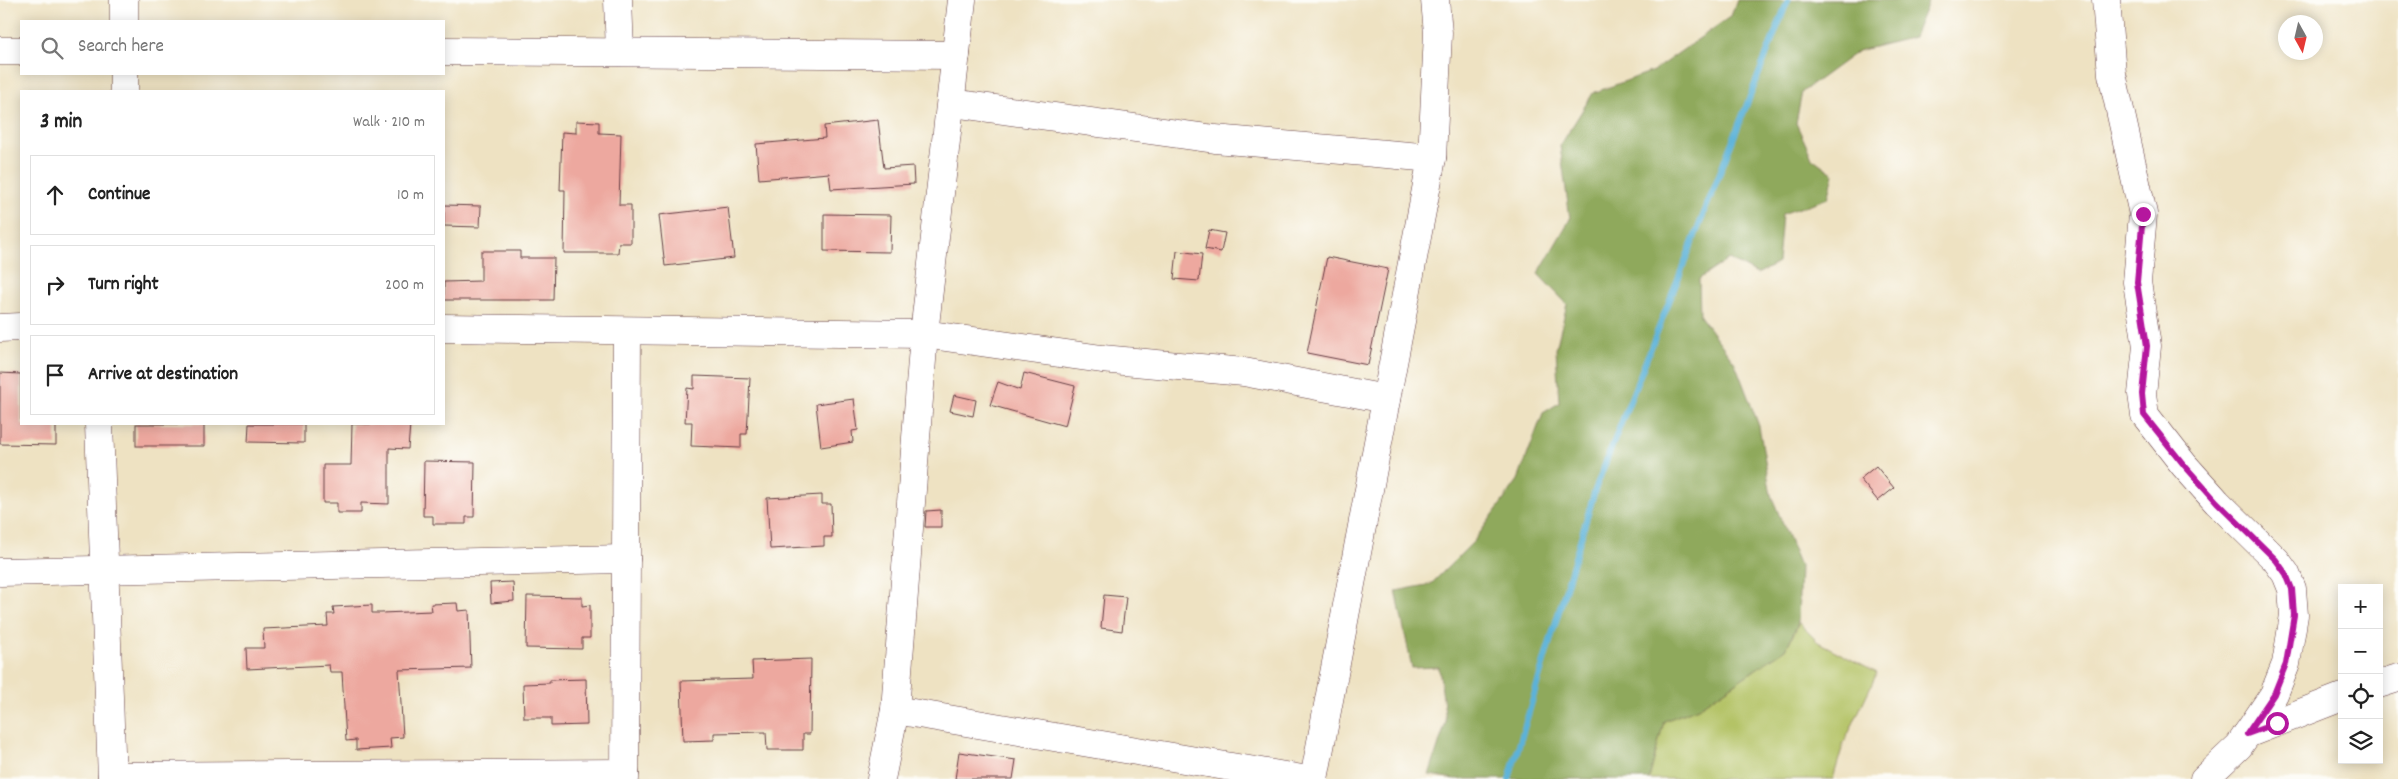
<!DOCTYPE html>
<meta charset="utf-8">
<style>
:root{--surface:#fff;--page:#f6f6f6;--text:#222;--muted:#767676;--line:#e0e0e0}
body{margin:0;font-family:Dekko,sans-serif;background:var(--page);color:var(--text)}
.controls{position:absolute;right:15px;bottom:15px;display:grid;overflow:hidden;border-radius:0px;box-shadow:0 2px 12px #0003}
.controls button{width:45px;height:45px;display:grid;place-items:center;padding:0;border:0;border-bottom:1px solid var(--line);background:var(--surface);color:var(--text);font:25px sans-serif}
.compass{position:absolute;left:2278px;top:15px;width:45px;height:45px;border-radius:50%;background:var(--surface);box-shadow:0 2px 12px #0003;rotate:172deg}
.stop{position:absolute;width:15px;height:15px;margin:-11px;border:4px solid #b5179e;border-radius:50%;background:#fff}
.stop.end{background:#b5179e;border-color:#fff;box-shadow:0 1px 5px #0008}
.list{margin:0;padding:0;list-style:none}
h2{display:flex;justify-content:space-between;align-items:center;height:65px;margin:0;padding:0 20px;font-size:21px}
h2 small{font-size:16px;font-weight:400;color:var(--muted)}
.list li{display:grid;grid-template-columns:32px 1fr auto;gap:15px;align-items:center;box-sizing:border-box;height:80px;margin:0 10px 10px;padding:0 10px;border:1px solid var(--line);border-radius:0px}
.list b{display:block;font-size:19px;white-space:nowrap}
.list em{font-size:16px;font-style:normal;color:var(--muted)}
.icon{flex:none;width:28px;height:28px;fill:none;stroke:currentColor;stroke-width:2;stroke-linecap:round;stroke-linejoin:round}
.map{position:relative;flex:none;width:2398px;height:779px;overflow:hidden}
.search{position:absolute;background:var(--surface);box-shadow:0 2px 12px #0003;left:20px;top:20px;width:425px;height:55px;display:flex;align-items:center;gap:12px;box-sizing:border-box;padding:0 18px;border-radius:0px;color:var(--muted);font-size:19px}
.panel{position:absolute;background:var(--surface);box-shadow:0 2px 12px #0003;left:20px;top:90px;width:425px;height:335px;border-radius:0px}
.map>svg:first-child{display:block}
.green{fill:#b4c366;stroke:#7f7148}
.forest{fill:#8fa95b;stroke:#6c6443}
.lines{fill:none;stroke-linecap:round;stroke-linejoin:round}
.stream{stroke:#5cb2d9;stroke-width:6}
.building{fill:#eda89f}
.minor-casing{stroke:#633c42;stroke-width:29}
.minor{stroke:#fff;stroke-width:28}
.route{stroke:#b5179e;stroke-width:6}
</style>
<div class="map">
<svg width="2398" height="779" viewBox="0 0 2398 779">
<rect width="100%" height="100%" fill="#fdfcf7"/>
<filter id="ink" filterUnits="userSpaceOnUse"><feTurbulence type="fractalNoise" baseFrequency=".02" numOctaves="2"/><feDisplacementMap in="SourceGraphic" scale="10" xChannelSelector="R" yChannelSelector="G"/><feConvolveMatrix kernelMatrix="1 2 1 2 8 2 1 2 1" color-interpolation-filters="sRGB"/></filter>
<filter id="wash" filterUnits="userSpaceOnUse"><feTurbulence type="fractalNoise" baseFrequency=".0096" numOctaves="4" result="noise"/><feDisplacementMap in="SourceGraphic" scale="20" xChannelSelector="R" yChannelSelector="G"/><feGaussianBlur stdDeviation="1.12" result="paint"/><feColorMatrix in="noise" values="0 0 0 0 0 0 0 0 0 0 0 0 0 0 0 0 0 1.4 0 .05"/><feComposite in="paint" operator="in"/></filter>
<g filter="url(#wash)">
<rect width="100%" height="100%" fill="#eee2c2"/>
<polygon class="green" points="1799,623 1818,642 1877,673 1843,745 1833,779 1649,779 1664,721 1698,708 1786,649"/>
<polygon class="forest" points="1737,0 1929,0 1914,37 1858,51 1802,92 1796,123 1812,158 1834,174 1828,198 1782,214 1778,263 1757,274 1729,259 1699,279 1700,316 1735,363 1759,426 1771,495 1800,566 1798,623 1786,649 1698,708 1664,721 1649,779 1455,779 1429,775 1446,722 1439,667 1412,668 1396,591 1431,584 1474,541 1518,480 1543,413 1559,403 1556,349 1567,304 1538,274 1570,219 1560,146 1593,93 1653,71 1731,16"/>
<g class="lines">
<polyline class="stream" points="1509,779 1596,487 1788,0"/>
</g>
<g id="blocks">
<g class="building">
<polygon points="878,120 884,168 913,166 914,184 831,189 829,173 759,179 756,144 825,138 824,126"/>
<polygon points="576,121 599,122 599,133 621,134 619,205 631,205 631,243 619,243 618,253 564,253 565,190 560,190 562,132 576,133"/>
<polygon points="444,205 481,206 480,227 444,226"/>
<polygon points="728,207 734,258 665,266 659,215"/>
<polygon points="824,214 891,215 890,252 824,251"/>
<polygon points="1209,230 1225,233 1221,252 1205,249"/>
<polygon points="481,251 520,251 520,258 554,258 553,300 444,300 444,282 481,281"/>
<polygon points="1177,251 1202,254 1199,281 1174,279"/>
<polygon points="1327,257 1388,269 1368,365 1307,353"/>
<polygon points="0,373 21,374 21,424 56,424 56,445 0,444"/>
<polygon points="1024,373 1075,386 1065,426 990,405 998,382 1020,390"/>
<polygon points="694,376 750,378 747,434 741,434 741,448 691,446 692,422 685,422 687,388 694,389"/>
<polygon points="954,395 976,400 973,416 950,411"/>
<polygon points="854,399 858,430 852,431 853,442 821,447 816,404"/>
<rect x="136" y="424" width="68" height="22"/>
<polygon points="249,424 304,424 304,443 248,442"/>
<polygon points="352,424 410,424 408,449 389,448 389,504 361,503 361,513 337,513 337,503 323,503 323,465 351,465"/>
<polygon points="424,461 475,462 474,517 466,517 466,524 433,524 433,516 423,516"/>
<polygon points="1876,466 1894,488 1878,501 1860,479"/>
<polygon points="822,495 822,504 831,504 832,537 824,537 824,546 770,549 767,498"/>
<polygon points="941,510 941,527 925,527 926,511"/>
<polygon points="513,582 514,601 491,603 490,583"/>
<polygon points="1104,595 1126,597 1122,631 1101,628"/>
<polygon points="527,596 582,597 582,606 590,605 590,638 582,638 582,649 526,648"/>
<polygon points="457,603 458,611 469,610 471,668 399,670 403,737 390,738 391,748 356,750 356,740 346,741 342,672 330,672 329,665 247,669 246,648 264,648 263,629 328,626 327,614 334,614 333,607 372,605 372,613 381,613 432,611 431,604"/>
<polygon points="811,659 810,734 803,734 803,750 767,750 766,732 714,733 714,740 683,741 681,681 753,679 752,661"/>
<polygon points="586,679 587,725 551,726 551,718 524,718 523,684 550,683 550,680"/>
<polygon points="959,752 1016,760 1013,779 955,779"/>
</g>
</g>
</g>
<g filter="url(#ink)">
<use href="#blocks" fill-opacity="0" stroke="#633c42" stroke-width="1"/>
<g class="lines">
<defs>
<g id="minor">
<polyline points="618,0 620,52"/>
<polyline points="2106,0 2112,74 2143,214 2137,282 2147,346 2142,394 2145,415 2184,465 2217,502 2276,560 2286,574 2292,589 2294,615 2286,664 2274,694 2239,746 2204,779"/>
<polyline points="124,21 124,0"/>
<polyline points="0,51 21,51"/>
<polyline points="444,51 956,55"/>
<polyline points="124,74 124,91"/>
<polyline points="952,103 1215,139 1432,158"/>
<polyline points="0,328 21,327"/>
<polyline points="444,328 924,334 1102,359 1244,372 1386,399"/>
<polyline points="99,424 112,779"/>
<polyline points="0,572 626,559"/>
<polyline points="2379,684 2398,678"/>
<polyline points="895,710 1302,779"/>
<polyline points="2247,734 2342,697"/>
<polyline points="112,776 625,773"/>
<polyline points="625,779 627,331"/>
<polyline points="881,779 895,710 924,334 962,0"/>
<polyline points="1314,779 1432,158 1438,33 1435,0"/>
</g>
</defs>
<use href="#minor" class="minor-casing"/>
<use href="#minor" class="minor"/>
</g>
</g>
<g class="lines" filter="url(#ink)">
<polyline class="route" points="2143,214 2137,282 2147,346 2142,394 2144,415 2184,465 2217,502 2276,560 2286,574 2292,589 2294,615 2286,664 2274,694 2247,734 2277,723"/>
</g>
</svg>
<div class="controls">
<button>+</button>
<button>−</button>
<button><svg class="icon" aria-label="locate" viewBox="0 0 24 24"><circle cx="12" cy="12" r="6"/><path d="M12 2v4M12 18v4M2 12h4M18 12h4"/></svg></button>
<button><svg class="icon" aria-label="layers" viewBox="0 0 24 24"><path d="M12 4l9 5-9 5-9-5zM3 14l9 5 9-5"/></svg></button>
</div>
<svg class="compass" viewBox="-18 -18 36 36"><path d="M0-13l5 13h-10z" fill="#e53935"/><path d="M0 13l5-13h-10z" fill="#767676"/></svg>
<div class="stop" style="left:2277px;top:723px"></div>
<div class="stop end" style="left:2143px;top:214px"></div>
<div class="search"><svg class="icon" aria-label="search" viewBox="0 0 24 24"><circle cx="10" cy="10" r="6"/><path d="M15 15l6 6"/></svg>Search here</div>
<section class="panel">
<h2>3 min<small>Walk · 210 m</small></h2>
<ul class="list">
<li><svg class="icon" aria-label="ahead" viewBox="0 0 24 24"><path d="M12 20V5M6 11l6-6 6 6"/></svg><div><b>Continue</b></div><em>10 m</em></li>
<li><svg class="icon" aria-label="right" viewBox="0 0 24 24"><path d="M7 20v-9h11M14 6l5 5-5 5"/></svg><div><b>Turn right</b></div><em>200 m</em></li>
<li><svg class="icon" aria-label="arrive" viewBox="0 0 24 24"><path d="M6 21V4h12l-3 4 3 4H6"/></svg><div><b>Arrive at destination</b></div></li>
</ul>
</section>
</div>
